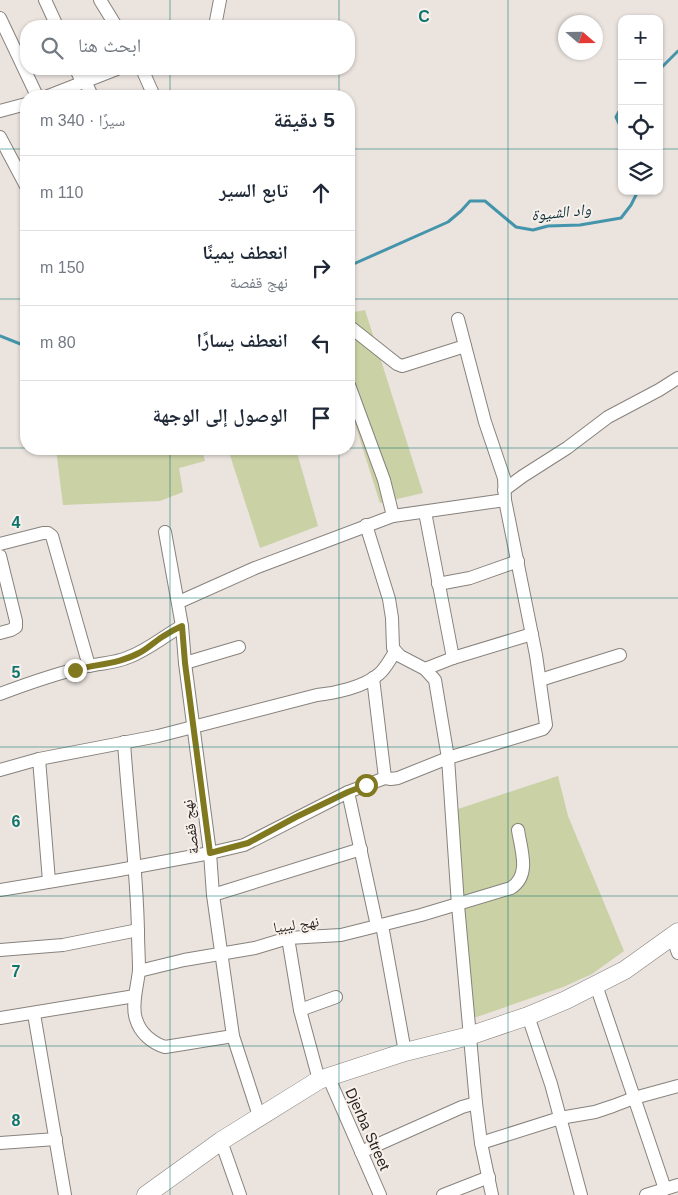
<!DOCTYPE html>
<html lang="ar">
<meta charset="utf-8">
<style>
:root{--surface:#fff;--page:#f6f6f7;--text:#1f2937;--muted:#747a83;--line:#e0e1e3}
body{margin:0;font-family:Helvetica,"Noto Naskh Arabic",sans-serif;background:var(--page);color:var(--text);direction:rtl}
.controls{position:absolute;right:15px;top:15px;display:grid;overflow:hidden;border-radius:10px;box-shadow:0 1px 4px #0004}
.controls button{width:45px;height:45px;display:grid;place-items:center;padding:0;border:0;border-bottom:1px solid var(--line);background:var(--surface);color:var(--text);font:25px sans-serif}
.compass{position:absolute;left:558px;top:15px;width:45px;height:45px;border-radius:50%;background:var(--surface);box-shadow:0 1px 4px #0004;rotate:110deg}
.stop{position:absolute;width:15px;height:15px;margin:-11px;border:4px solid #81791f;border-radius:50%;background:#fff}
.stop.end{background:#81791f;border-color:#fff;box-shadow:0 1px 5px #0008}
.list{margin:0;padding:0;list-style:none}
h2{display:flex;justify-content:space-between;align-items:center;height:65px;margin:0;padding:0 20px;font-size:21px}
h2 small{font-size:16px;font-weight:400;color:var(--muted)}
.list li{display:grid;grid-template-columns:32px 1fr auto;gap:15px;align-items:center;box-sizing:border-box;height:75px;padding:0 20px;border-top:1px solid var(--line)}
.list b{display:block;font-size:19px;white-space:nowrap}
.list p{margin:0;font-size:16px;white-space:nowrap;color:var(--muted)}
.list em{font-size:16px;font-style:normal;color:var(--muted)}
.icon{flex:none;width:28px;height:28px;fill:none;stroke:currentColor;stroke-width:2;stroke-linecap:round;stroke-linejoin:round}
.map{position:relative;flex:none;width:678px;height:1195px;overflow:hidden;direction:ltr}
.search{position:absolute;background:var(--surface);box-shadow:0 1px 4px #0004;left:20px;top:20px;width:335px;height:55px;display:flex;align-items:center;gap:12px;box-sizing:border-box;padding:0 18px;border-radius:20px;color:var(--muted);font-size:19px}
.panel{position:absolute;background:var(--surface);box-shadow:0 1px 4px #0004;left:20px;top:90px;width:335px;height:365px;border-radius:20px;direction:rtl}
.map>svg:first-child{display:block}
.green{fill:#cad1a5}
.lines{fill:none;stroke-linecap:round;stroke-linejoin:round}
.stream{stroke:#4494ab;stroke-width:3}
.minor-casing{stroke:#88827d;stroke-width:14}
.secondary-casing{stroke:#88827d;stroke-width:19}
.minor{stroke:#fff;stroke-width:12}
.secondary{stroke:#fff;stroke-width:18}
.route{stroke:#81791f;stroke-width:6}
.grid{fill:none;stroke:#0f766e;stroke-width:1;stroke-opacity:0.55}
.labels{text-anchor:middle;dominant-baseline:central;stroke-width:4;stroke-linejoin:round;paint-order:stroke}
.street-label{font-size:15px;fill:#292624;stroke:#f8f0eb}
.water-label{font-size:16px;font-style:italic;fill:#0a313b;stroke:#f8f0eb}
.grid-label{font-size:16px;text-anchor:middle;font-weight:bold;fill:#0f766e;stroke:#f8f0eb;stroke-width:4;stroke-linejoin:round;paint-order:stroke}
</style>
<div class="map">
<svg width="678" height="1195" viewBox="0 0 678 1195">
<rect width="100%" height="100%" fill="#eae3de"/>
<g class="green">
<polygon points="365,310 423,493 380,503 349,405 349,313"/>
<polygon points="56,449 202,449 205,461 179,468 183,492 160,501 63,505"/>
<polygon points="228,449 296,449 318,526 260,548"/>
<polygon points="558,776 568,816 624,951 592,974 563,987 468,1020 455,810"/>
</g>
<g class="lines">
<g class="stream">
<polyline points="659,70 678,51"/>
<polyline points="622,106 616,117 622,130"/>
<polyline points="349,266 448,222 461,211 470,201 485,201 516,227 533,230 548,226 580,225 621,218 631,205 638,191"/>
<polyline points="0,336 23,345 26,350"/>
</g>
<defs>
<g id="minor">
<polyline points="45,0 57,26"/>
<polyline points="100,0 116,26"/>
<polyline points="0,18 37,96"/>
<polyline points="215,26 220,0"/>
<polyline points="76,69 82,82"/>
<polyline points="142,69 154,96"/>
<polyline points="85,81 92,96"/>
<polyline points="48,96 117,69"/>
<polyline points="0,111 26,104"/>
<polyline points="0,137 26,186"/>
<polyline points="349,326 397,364 402,366 465,346"/>
<polyline points="349,385 384,480 393,516"/>
<polyline points="504,490 523,476 567,448 608,417 659,390 678,378"/>
<polyline points="425,512 453,658"/>
<polyline points="366,525 389,599 392,618 393,648 400,656 425,669 435,680 448,758 458,905 476,1103 481,1143 492,1195"/>
<polyline points="165,532 182,626 185,663 210,853 213,895 233,1036 259,1116"/>
<polyline points="0,544 43,533 48,533 52,536 89,666"/>
<polyline points="0,556 16,621 16,627 11,630 0,633"/>
<polyline points="438,584 470,578 518,561"/>
<polyline points="179,602 255,568 393,516 505,500"/>
<polyline points="185,663 239,647"/>
<polyline points="425,669 453,658 532,634"/>
<polyline points="373,678 385,778"/>
<polyline points="540,680 620,655"/>
<path d="M0 694C29 683 58 673 88 666 102 663 116 663 129 657 148 650 164 636 182 626"/>
<path d="M124 742C128 805 137 869 138 932 138 945 139 957 139 970 138 984 131 1005 136 1019 140 1033 152 1043 165 1047L233 1036"/>
<polyline points="39,759 49,881"/>
<path d="M0 770 39 759 158 736 317 695C336 693 364 687 379 674 386 668 390 659 395 652"/>
<polyline points="348,792 377,926"/>
<polyline points="0,890 114,871 210,853 244,845 348,792 385,778 391,779 398,778 448,758 543,729 546,725 536,655 505,500 504,478 485,422 458,319"/>
<polyline points="213,895 361,849"/>
<polyline points="382,925 405,1052"/>
<polyline points="672,936 678,953"/>
<polyline points="288,938 300,1010 319,1080"/>
<polyline points="0,950 63,945 138,930"/>
<path d="M139 971 184 960 255 948 288 938 341 935 421 915 511 888C531 875 521 850 518 830"/>
<polyline points="596,985 665,1189"/>
<polyline points="300,1010 336,997"/>
<polyline points="34,1014 65,1195"/>
<polyline points="528,1016 551,1084 581,1195"/>
<polyline points="0,1018 135,996"/>
<polyline points="328,1076 380,1195"/>
<polyline points="221,1141 240,1195"/>
<polyline points="0,1143 56,1139"/>
<polyline points="481,1143 560,1118 595,1112 613,1106 634,1098 678,1086"/>
<polyline points="361,1152 462,1107 476,1103"/>
<polyline points="443,1195 489,1177"/>
<polyline points="646,1195 678,1185"/>
</g>
<polyline id="secondary" points="146,1195 221,1141 319,1080 405,1052 469,1036 528,1016 566,1000 625,970 678,932"/>
</defs>
<use href="#minor" class="minor-casing"/>
<use href="#secondary" class="secondary-casing"/>
<use href="#minor" class="minor"/>
<use href="#secondary" class="secondary"/>
</g>
<g class="lines">
<path class="route" d="M75 670C96 664 119 664 139 653 147 649 154 642 162 637 168 633 175 629 182 626L185 663 210 853 248 843 296 817 348 792 366 785"/>
</g>
<path class="grid" d="M170 0V26M339 0V26M508 0V1195M170 69V96M339 69V96M0 149H26M349 149H622M659 149H678M0 299H26M349 299H678M0 448H26M349 448H678M170 449V1195M339 449V1195M0 598H678M0 747H678M0 896H678M0 1046H678"/>
<g class="labels">
<g class="street-label">
<text transform="translate(190 827) rotate(-97)">نهج قفصة</text>
<text transform="translate(296 924) rotate(-8)">نهج ليبيا</text>
<text transform="translate(368 1129) rotate(66)">Djerba Street</text>
</g>
<g class="water-label">
<text transform="translate(561 212) rotate(-6)">واد الشيوة</text>
</g>
</g>
<g class="grid-label">
<text x="424" y="22">C</text>
<text x="16" y="528">4</text>
<text x="16" y="678">5</text>
<text x="16" y="827">6</text>
<text x="16" y="977">7</text>
<text x="16" y="1126">8</text>
</g>
</svg>
<div class="controls">
<button>+</button>
<button>−</button>
<button><svg class="icon" aria-label="locate" viewBox="0 0 24 24"><circle cx="12" cy="12" r="6"/><path d="M12 2v4M12 18v4M2 12h4M18 12h4"/></svg></button>
<button><svg class="icon" aria-label="layers" viewBox="0 0 24 24"><path d="M12 4l9 5-9 5-9-5zM3 14l9 5 9-5"/></svg></button>
</div>
<svg class="compass" viewBox="-18 -18 36 36"><path d="M0-13l5 13h-10z" fill="#e53935"/><path d="M0 13l5-13h-10z" fill="#747a83"/></svg>
<div class="stop" style="left:366px;top:785px"></div>
<div class="stop end" style="left:75px;top:670px"></div>
<div class="search"><svg class="icon" aria-label="search" viewBox="0 0 24 24"><circle cx="10" cy="10" r="6"/><path d="M15 15l6 6"/></svg>ابحث هنا</div>
<section class="panel">
<h2>5 دقيقة<small>سيرًا · 340 m</small></h2>
<ul class="list">
<li><svg class="icon" aria-label="ahead" viewBox="0 0 24 24"><path d="M12 20V5M6 11l6-6 6 6"/></svg><div><b>تابع السير</b></div><em>110 m</em></li>
<li><svg class="icon" aria-label="right" viewBox="0 0 24 24"><path d="M7 20v-9h11M14 6l5 5-5 5"/></svg><div><b>انعطف يمينًا</b><p>نهج قفصة</p></div><em>150 m</em></li>
<li><svg class="icon" aria-label="left" viewBox="0 0 24 24"><path d="M17 20v-9H6M10 6l-5 5 5 5"/></svg><div><b>انعطف يسارًا</b></div><em>80 m</em></li>
<li><svg class="icon" aria-label="arrive" viewBox="0 0 24 24"><path d="M6 21V4h12l-3 4 3 4H6"/></svg><div><b>الوصول إلى الوجهة</b></div></li>
</ul>
</section>
</div>
